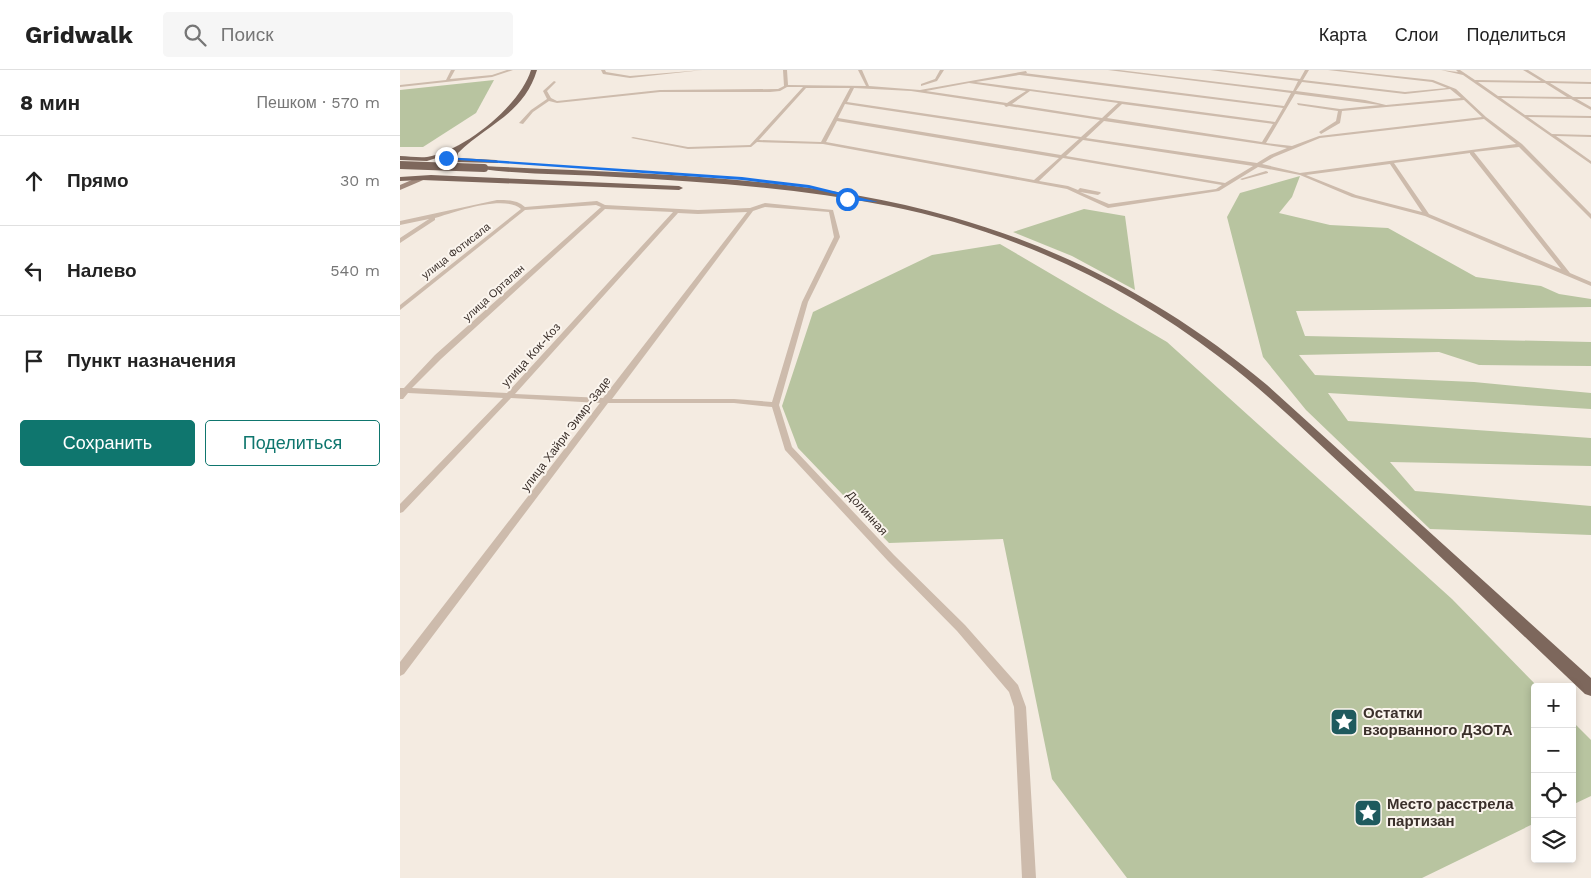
<!DOCTYPE html>
<html lang="ru">
<meta charset="utf-8">
<style>
:root{--surface:#fff;--page:#f6f6f6;--text:#222;--muted:#767676;--line:#e0e0e0;--accent:#0f766e}
body{margin:0;font-family:"Work Sans",sans-serif;background:var(--page);color:var(--text)}
.controls{position:absolute;right:15px;bottom:15px;display:grid;overflow:hidden;border-radius:5px;box-shadow:0 2px 8px #0003}
.controls button{width:45px;height:45px;display:grid;place-items:center;padding:0;border:0;border-bottom:1px solid var(--line);background:var(--surface);color:var(--text);font:25px sans-serif}
.stop{position:absolute;width:15px;height:15px;margin:-11px;border:4px solid #1a73e8;border-radius:50%;background:#fff}
.stop.end{background:#1a73e8;border-color:#fff;box-shadow:0 1px 5px #0008}
.list{margin:0;padding:0;list-style:none}
h2{display:flex;justify-content:space-between;align-items:center;height:65px;margin:0;padding:0 20px;font-size:21px}
h2 small{font-size:16px;font-weight:400;color:var(--muted)}
.list li{display:grid;grid-template-columns:32px 1fr auto;gap:15px;align-items:center;box-sizing:border-box;height:90px;padding:0 20px;border-top:1px solid var(--line)}
.list b{display:block;font-size:19px;white-space:nowrap}
.list em{font-size:16px;font-style:normal;color:var(--muted)}
.actions{display:flex;gap:10px;padding:15px 20px}
.actions a{flex:1;padding:11px 0;border:1px solid var(--accent);border-radius:5px;text-align:center;font-size:18px;color:var(--accent)}
.actions .main{background:var(--accent);color:#fff}
.icon{flex:none;width:28px;height:28px;fill:none;stroke:currentColor;stroke-width:2;stroke-linecap:round;stroke-linejoin:round}
.map{position:relative;flex:none;width:1191px;height:808px;overflow:hidden}
header{display:flex;align-items:center;gap:30px;box-sizing:border-box;height:70px;padding:0 25px;background:var(--surface);border-bottom:1px solid var(--line)}
header strong{font-size:24px}
nav{display:flex;gap:28px;margin-inline-start:auto;font-size:18px}
.search{width:350px;height:45px;background:var(--page);display:flex;align-items:center;gap:12px;box-sizing:border-box;padding:0 18px;border-radius:5px;color:var(--muted);font-size:19px}
main{display:flex}
aside{flex:1;background:var(--surface)}
.map>svg:first-child{display:block}
.green{fill:#b8c4a0}
.lines{fill:none;stroke-linecap:round;stroke-linejoin:round}
.minor{fill:#cdbbac;fill-rule:evenodd}
.secondary{fill:#a18a7d;fill-rule:evenodd}
.primary{fill:#7d675c;fill-rule:evenodd}
.primary-bridge{stroke:#7d675c;stroke-width:8}
.route{fill:#1a73e8}
.labels{text-anchor:middle;dominant-baseline:central;stroke-width:4;stroke-linejoin:round;paint-order:stroke}
.far-street-label{font-size:11px;fill:#3b302b;stroke:#fbf5ee}
.street-label{font-size:12px;fill:#3b302b;stroke:#fbf5ee}
.near-poi-label{font-size:15px;font-weight:bold;fill:#3b302b;stroke:#fbf5ee;text-anchor:start}
</style>
<header>
<strong>Gridwalk</strong>
<div class="search"><svg class="icon" aria-label="search" viewBox="0 0 24 24"><circle cx="10" cy="10" r="6"/><path d="M15 15l6 6"/></svg>Поиск</div>
<nav><a>Карта</a><a>Слои</a><a>Поделиться</a></nav>
</header>
<main>
<aside>
<h2>8 мин<small>Пешком · 570 m</small></h2>
<ul class="list">
<li><svg class="icon" aria-label="ahead" viewBox="0 0 24 24"><path d="M12 20V5M6 11l6-6 6 6"/></svg><div><b>Прямо</b></div><em>30 m</em></li>
<li><svg class="icon" aria-label="left" viewBox="0 0 24 24"><path d="M17 20v-9H6M10 6l-5 5 5 5"/></svg><div><b>Налево</b></div><em>540 m</em></li>
<li><svg class="icon" aria-label="arrive" viewBox="0 0 24 24"><path d="M6 21V4h12l-3 4 3 4H6"/></svg><div><b>Пункт назначения</b></div></li>
</ul>
<div class="actions"><a class="main">Сохранить</a><a>Поделиться</a></div>
</aside>
<div class="map">
<svg width="1191" height="808" viewBox="0 0 1191 808">
<rect width="100%" height="100%" fill="#f4ebe1"/>
<g class="green">
<polygon points="94,10 76,43 23,77 0,77 0,20"/>
<polygon points="900,106 892,127 879,143 930,155 988,158 1076,207 1141,216 1159,224 1191,229 1191,237 896,241 905,266 1191,272 1191,296 1079,295 1039,282 899,285 915,305 1074,312 1191,323 1191,339 928,323 948,351 1191,368 1191,396 990,392 1015,421 1191,436 1191,465 1030,459 906,340 863,287 827,147 840,123"/>
<polygon points="684,139 725,146 735,220 672,186 613,162"/>
<polygon points="600,174 767,272 1052,529 1138,617 1135,617 1135,753 1022,808 727,808 652,709 603,469 489,473 398,378 382,336 413,242 532,185"/>
<polygon points="1172,651 1191,670 1191,726 1172,735"/>
</g>
<g class="lines">
<g class="minor">
<polygon points="51,0 55,0 50,9 92,5 107,0 113,0 92,7 0,17 0,15 46,10"/>
<polygon points="201,0 205,0 206,2 230,6 303,0 230,8 203,4"/>
<path d="M383 0H387L388 15 466 16 458 0H462L469 16 520 20 626 1 627 3H624L884 36 891 23 708 0H719L893 21 898 11 810 0H821L900 9 905 0H909L903 10 1005 22 1047 18 1032 12 928 0H940L1033 10 1056 19 1086 47 1122 74 1191 144V149L1119 77 1074 82 1170 203 1191 212V216L1025 146 952 127 900 105 858 97 819 121 708 138 667 119 423 74 357 72 351 77 288 79 231 68 233 67 288 77 350 75 403 17H387L380 21 370 22H260L157 33 149 31 133 42 123 54 119 53 131 40 147 29 143 21 154 11 156 12 147 21 151 28 157 31 260 20 378 19 384 16ZM619 5H620L883 38 875 52 576 12ZM902 12 1005 24 1050 19 1061 28 986 35 965 30 896 21ZM569 13 626 21 607 33 526 21ZM406 18H450L421 72 359 70ZM454 18 511 21 604 35 606 37 609 36 700 50 681 67 447 32ZM630 21 718 33 702 48 612 34ZM895 24 980 35 940 39 897 33 898 35 938 41 936 51 919 62 921 64 940 53 942 41 1064 30 1082 47 919 66 892 76 866 73ZM445 34 679 69 661 85 438 48ZM722 34 873 54 862 72 707 48ZM1084 49 1116 74 900 103 862 94 874 87 920 68ZM437 51 659 88 634 110 426 72ZM704 51 887 78 870 85 857 93 686 68ZM683 70 853 96 825 113 666 86ZM1070 83V84L1161 199 1029 144 994 93ZM663 88 822 115 816 119 709 134 680 122 698 125 701 123 700 122 680 118 678 120 668 116 639 111ZM990 94 1022 142 956 125 906 105Z"/>
<polygon points="540,0 544,0 537,11 521,16 521,14 535,9"/>
<path d="M1041 0 1058 2 1056 0H1060L1075 10 1141 11 1123 0H1128L1146 11 1191 12V14L1150 13 1173 27H1191V29H1177L1191 37V40L1171 29 1101 28 1125 45 1191 46V48L1128 47 1152 64 1191 65V67L1156 66 1191 91V94L1063 5ZM1078 12 1145 13 1167 27 1098 26Z"/>
<polygon points="866,101 868,102 868,103 842,110 840,109"/>
<path d="M97 130C108 130 117 130 125 137L197 131 205 135 298 140 350 138 365 133 433 140 440 167 408 232 379 335 392 377 494 485 565 555 618 615 626 637 636 808H622L614 637 609 622 557 561 488 491 385 380 372 337 334 333H208L4 604 0 606V592L200 333 111 328 3 442 0 443V434L103 328 8 323 3 329H0V318H4L35 285 201 137 196 135 125 140 0 240V235L121 139C104 124 55 142 35 148V150L0 173V168L29 149 0 155V151ZM365 137 429 142 434 167 402 232 372 332 334 329H212L353 141ZM205 139 273 142 107 323 12 318 41 289ZM347 142 203 328 115 324 278 143 298 144Z"/>
</g>
<polygon class="secondary" points="21,106 28,108 0,120 0,115"/>
<g class="primary">
<path d="M131 0H137C124 44 87 54 58 83V88L96 90 98 91V93L54 92 51 90 52 83 27 91 0 90V86C9 86 18 88 27 87 64 81 120 36 131 0Z"/>
<path d="M84 96C240 104 401 104 552 147 669 180 774 237 867 315L1191 608V626L1185 624C1109 552 1034 480 957 409 911 367 868 323 818 286 722 212 608 160 489 136 399 118 307 112 216 107 171 104 126 105 82 99L81 98Z"/>
<polygon points="31,105 279,116 283,118 279,120 22,110 0,111 0,107"/>
</g>
<polyline class="primary-bridge" points="0,95 84,98"/>
</g>
<polygon class="route" points="46,87 342,107 409,115 478,132 447,130 445,128 452,128 409,118 342,110 44,89"/>
<defs>
<symbol id="sight-square" viewBox="-11 -11 22 22"><rect x="-9" y="-9" width="18" height="18" rx="4" fill="#1f5a5e" stroke="#fbf5ee"/><path d="M0-6L1.8-2.2L6-1.7L2.9 1.2L3.7 5.4L0 3.3L-3.7 5.4L-2.9 1.2L-6-1.7L-1.8-2.2Z" fill="#fff"/></symbol>
</defs>
<g fill-rule="evenodd">
<use href="#sight-square" x="928" y="636" width="32" height="32"/>
<use href="#sight-square" x="952" y="727" width="32" height="32"/>
</g>
<g class="labels">
<g class="far-street-label">
<text transform="translate(56 181) rotate(-38)">улица Фотисала</text>
<text transform="translate(94 223) rotate(-42)">улица Орталан</text>
</g>
<g class="street-label">
<text transform="translate(131 285) rotate(-48)">улица Кок-Коз</text>
<text transform="translate(166 364) rotate(-53)">улица Хайри Эимр-Заде</text>
<text transform="translate(467 443) rotate(48)">Долинная</text>
</g>
<g class="near-poi-label">
<text x="963" y="643">Остатки<tspan x="963" dy="17">взорванного ДЗОТА</tspan></text>
<text x="987" y="734">Место расстрела<tspan x="987" dy="17">партизан</tspan></text>
</g>
</g>
</svg>
<div class="controls">
<button>+</button>
<button>−</button>
<button><svg class="icon" aria-label="locate" viewBox="0 0 24 24"><circle cx="12" cy="12" r="6"/><path d="M12 2v4M12 18v4M2 12h4M18 12h4"/></svg></button>
<button><svg class="icon" aria-label="layers" viewBox="0 0 24 24"><path d="M12 4l9 5-9 5-9-5zM3 14l9 5 9-5"/></svg></button>
</div>
<div class="stop" style="left:447px;top:129px"></div>
<div class="stop end" style="left:46px;top:88px"></div>
</div>
</main>
